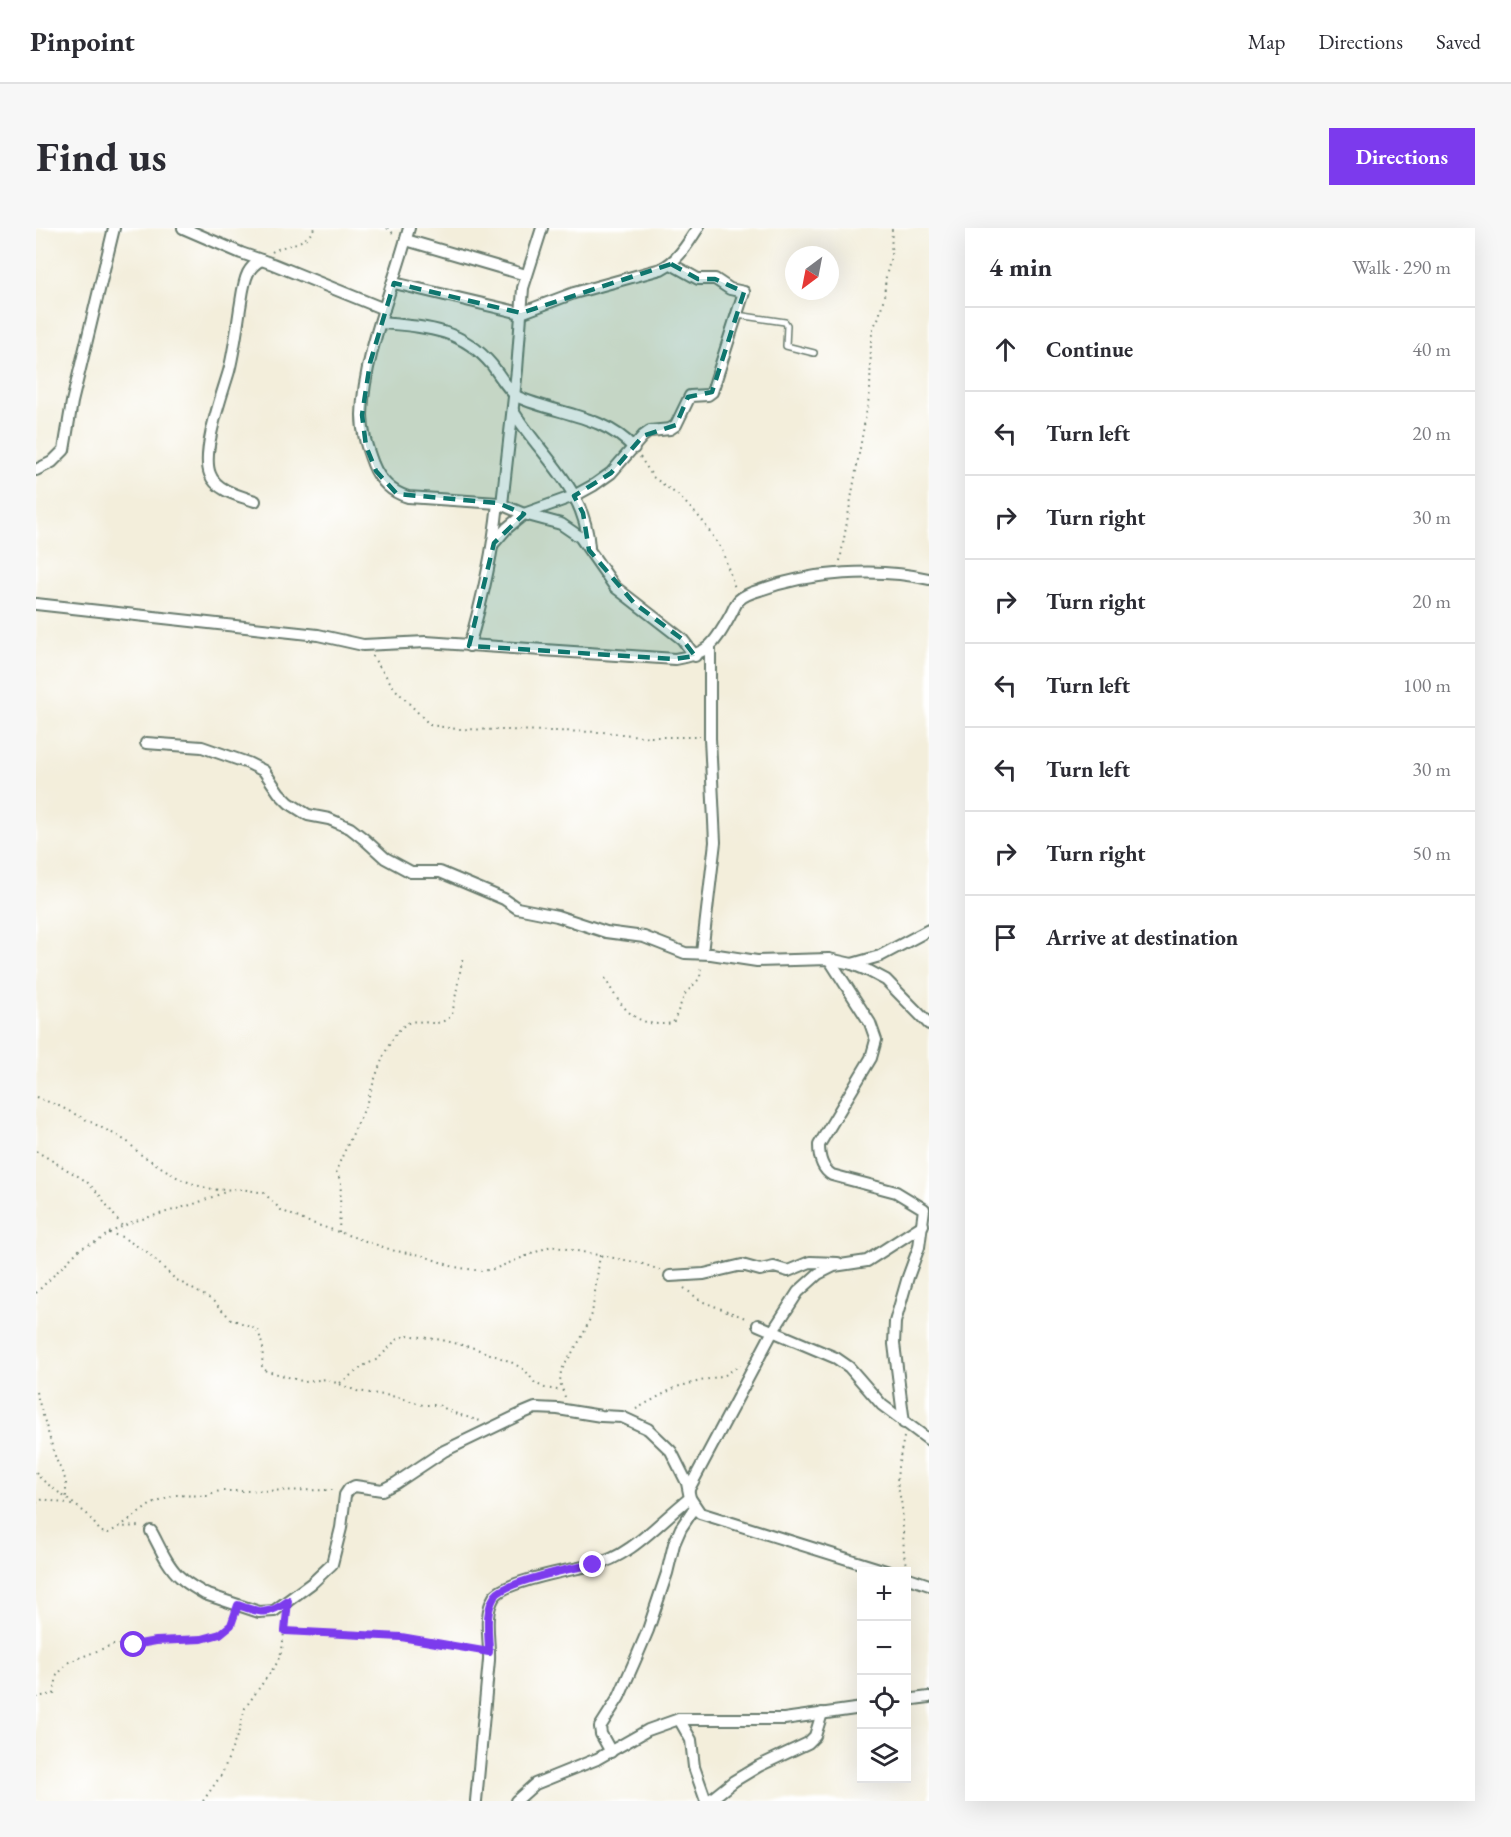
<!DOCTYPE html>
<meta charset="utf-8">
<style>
:root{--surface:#fff;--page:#f7f7f7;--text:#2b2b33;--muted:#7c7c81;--line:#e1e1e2;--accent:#7c3aed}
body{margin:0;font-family:"EB Garamond",serif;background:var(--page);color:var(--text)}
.controls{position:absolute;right:18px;bottom:18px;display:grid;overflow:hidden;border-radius:0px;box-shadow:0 6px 24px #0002}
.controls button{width:54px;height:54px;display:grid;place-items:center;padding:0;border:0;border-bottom:2px solid var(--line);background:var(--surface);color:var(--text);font:30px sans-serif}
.compass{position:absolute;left:749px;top:18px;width:54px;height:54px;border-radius:50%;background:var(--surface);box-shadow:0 6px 24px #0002;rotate:212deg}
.stop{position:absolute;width:18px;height:18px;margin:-14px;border:4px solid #7c3aed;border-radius:50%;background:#fff}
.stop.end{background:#7c3aed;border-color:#fff;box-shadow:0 2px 6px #0008}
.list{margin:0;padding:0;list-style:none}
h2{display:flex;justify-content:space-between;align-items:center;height:78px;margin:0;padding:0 24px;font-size:26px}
h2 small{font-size:20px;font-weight:400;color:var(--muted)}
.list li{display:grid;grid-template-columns:39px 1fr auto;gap:18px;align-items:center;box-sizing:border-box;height:84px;padding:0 24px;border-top:2px solid var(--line)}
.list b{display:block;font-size:22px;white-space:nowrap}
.list em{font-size:20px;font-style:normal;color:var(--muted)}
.icon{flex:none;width:33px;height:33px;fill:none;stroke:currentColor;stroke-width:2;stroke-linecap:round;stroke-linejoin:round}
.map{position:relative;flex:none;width:893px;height:1573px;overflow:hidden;border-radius:0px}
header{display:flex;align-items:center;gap:36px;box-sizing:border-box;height:84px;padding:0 30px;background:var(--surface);border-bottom:2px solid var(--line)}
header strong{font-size:28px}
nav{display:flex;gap:33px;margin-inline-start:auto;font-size:21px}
.intro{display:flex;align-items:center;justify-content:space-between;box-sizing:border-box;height:144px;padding:0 36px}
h1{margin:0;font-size:42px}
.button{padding:15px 27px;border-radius:0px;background:var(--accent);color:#fff;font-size:21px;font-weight:700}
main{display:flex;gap:36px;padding:0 36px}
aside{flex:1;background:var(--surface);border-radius:0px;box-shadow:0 6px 24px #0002}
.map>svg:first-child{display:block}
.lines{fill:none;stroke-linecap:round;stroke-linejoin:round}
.lane-casing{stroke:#697b6e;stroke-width:8}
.street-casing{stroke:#697b6e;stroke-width:14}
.path{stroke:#697b6e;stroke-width:2;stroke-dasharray:1.5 4.5;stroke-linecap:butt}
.lane{stroke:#fff;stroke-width:5}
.street{stroke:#fff;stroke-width:10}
.route{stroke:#7c3aed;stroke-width:8}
.marked{fill:#0f766e;fill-opacity:0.2;stroke:#0f766e;stroke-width:4.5;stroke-dasharray:12 8;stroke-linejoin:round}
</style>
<header>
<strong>Pinpoint</strong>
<nav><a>Map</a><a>Directions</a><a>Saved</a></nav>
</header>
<div class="intro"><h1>Find us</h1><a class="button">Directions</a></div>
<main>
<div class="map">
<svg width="893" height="1573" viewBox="0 0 893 1573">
<rect width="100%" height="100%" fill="#fff"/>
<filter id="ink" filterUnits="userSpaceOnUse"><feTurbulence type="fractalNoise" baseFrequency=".0167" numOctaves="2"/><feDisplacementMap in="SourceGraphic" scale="12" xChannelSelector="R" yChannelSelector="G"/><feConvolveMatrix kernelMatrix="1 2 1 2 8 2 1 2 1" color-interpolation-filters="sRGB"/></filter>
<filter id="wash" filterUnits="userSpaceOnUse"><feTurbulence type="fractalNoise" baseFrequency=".008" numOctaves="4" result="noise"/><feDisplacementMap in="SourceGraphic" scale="24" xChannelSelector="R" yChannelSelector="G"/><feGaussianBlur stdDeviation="1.35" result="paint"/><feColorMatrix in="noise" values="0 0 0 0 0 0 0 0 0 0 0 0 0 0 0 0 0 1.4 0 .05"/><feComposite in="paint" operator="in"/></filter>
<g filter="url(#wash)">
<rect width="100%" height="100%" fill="#f3eedb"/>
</g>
<g filter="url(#ink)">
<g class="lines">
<defs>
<polyline id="lane" points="701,87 749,94 751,97 750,118 778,125"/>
<g id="street">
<polyline points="147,0 205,25 237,36 348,81"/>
<path d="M373 0C358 57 327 129 326 187 326 205 331 220 337 236 344 253 355 264 372 269L462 275 488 286 525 296 544 309 579 359 646 411 659 428"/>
<polyline points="370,12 490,47"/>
<path d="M358 55 485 85 538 65 625 41C643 32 651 16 662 0"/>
<path d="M345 95C390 99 425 100 456 137 462 145 475 166 482 169 520 186 568 187 598 220"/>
<path d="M477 183C507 231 549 260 553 319"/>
<polyline points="0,242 16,234 28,222 36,174 78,0"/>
<path d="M219 273C204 268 180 263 174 246 165 224 186 167 193 143 198 123 201 101 204 80 206 69 207 55 212 45 215 39 220 35 225 32"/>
<polyline points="466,276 481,142 487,60 506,0"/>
<polyline points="458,315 471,300 488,286 538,268 558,257 575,245 607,208 614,203 634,201 640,197 654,168 672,167 676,164 708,64 694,61 679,51 662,51 635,36"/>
<path d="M0 376 282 407 327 417 390 414 639 431C672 426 678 417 694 388 697 383 699 376 703 372 708 367 717 364 724 362 773 344 842 339 893 351"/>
<path d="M433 418C447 370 457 324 462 275"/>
<polyline points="110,515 166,519 212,535 228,543 243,565 253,575 272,587 293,591 314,600 328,611 349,630 375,644 404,644 468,671 481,680 521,688 570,704 608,709 649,725 675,726 721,733 793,731 816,736 833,743 850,752 893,796"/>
<polyline points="666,725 679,614 674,510 674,418"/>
<path d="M793 731 834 795 840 812 835 830 783 917C783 928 786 941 796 947L860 964 888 981 883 1019 872 1049 859 1094 858 1116 868 1195"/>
<polyline points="816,736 844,728 893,702"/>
<polyline points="634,1048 668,1046 706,1037 724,1042 738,1039 752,1043 774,1034 802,1035"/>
<polyline points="722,1097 800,1130 813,1139 846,1177 893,1212"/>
<polyline points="653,1261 737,1103 762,1064 782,1046 798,1038 831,1033 887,997"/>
<path d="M115 1303C123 1317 131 1338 144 1349 151 1356 161 1361 169 1366L223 1384 238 1383 276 1355 296 1336 305 1300 309 1267 313 1261 319 1258 346 1262 360 1255 408 1223 487 1185 499 1180 522 1181 565 1188 586 1189 612 1201 635 1223 651 1255 654 1270 664 1285 853 1344"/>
<polyline points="870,1349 893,1357"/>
<polyline points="870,1472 893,1469"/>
<polyline points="643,1491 655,1512 658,1539 670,1573"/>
<polyline points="575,1524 565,1506 564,1499 583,1469 601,1428 612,1402 631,1345 638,1316 645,1300 659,1279"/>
<path d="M440 1573C444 1526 449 1479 453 1432 454 1412 447 1387 458 1369 468 1353 539 1341 557 1337 594 1330 625 1292 654 1270"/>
<polyline points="480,1573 499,1556 561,1531 612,1502 643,1491 748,1491 826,1480"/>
<polyline points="673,1573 698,1553 723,1538 772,1515 779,1508 786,1485"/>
</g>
</defs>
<use href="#lane" class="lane-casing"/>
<use href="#street" class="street-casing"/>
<g class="path">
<polyline points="351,0 358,6"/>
<path d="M236 24C250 15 270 18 278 0"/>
<polyline points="604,229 617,249 643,268 666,292 686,322 699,360"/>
<polyline points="804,333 834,164 835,113 837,100 843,89 848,69 850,48 855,29 856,0"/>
<polyline points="336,428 359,461 394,497 420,501 567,504 615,509 664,509"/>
<path d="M569 750C585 780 600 801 637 795L649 766 664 750 665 737"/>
<polyline points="0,869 23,878 82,908 93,915 104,926 144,951 166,959 182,962 206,961 228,965 245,982 267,992 359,1023 385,1027 418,1039 446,1043 458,1041 515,1018 604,1035 624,1042"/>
<polyline points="0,923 50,953 62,965 86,998"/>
<path d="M303 1004 305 954 300 943C308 923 318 904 327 884 337 861 349 807 372 795 384 789 401 803 416 787L427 728"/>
<polyline points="73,1005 86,1009 111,1024 139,1051 176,1072 195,1091 219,1100 223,1105 227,1120 226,1138 228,1142 269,1154 290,1151 321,1163 362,1169 387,1177 402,1177 418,1185 444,1193"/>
<polyline points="648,1060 665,1073 712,1091"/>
<polyline points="0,1065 45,1020 62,1013 73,1005 96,994 158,976 192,963"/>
<polyline points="304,1155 329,1137 342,1131 360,1112 371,1107 406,1112 438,1120 473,1133 489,1142 499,1155 509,1160 527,1163"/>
<polyline points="0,1164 20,1231 30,1253 30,1269"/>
<polyline points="529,1169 524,1154 525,1143 547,1107 556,1086 564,1027"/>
<polyline points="600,1181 640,1159 689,1147 704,1137"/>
<polyline points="868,1209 862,1239 861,1254 866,1278 868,1327 871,1336"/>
<polyline points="0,1244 5,1251 51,1286 65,1304 72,1305 83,1299 104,1298"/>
<polyline points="0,1275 7,1271 40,1278"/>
<polyline points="83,1299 114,1277 139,1267 172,1268 183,1263 199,1263 298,1262"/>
<polyline points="250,1403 365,1409 441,1422"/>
<polyline points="0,1469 18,1466 21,1447 33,1434 76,1417 98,1417 120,1412 166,1411 184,1406 195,1397 198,1388"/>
<polyline points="167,1573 186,1546 203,1503 209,1480 241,1435 246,1422 250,1387"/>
</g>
<use href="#lane" class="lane"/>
<use href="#street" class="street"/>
</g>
</g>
<g class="lines" filter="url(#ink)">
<path class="route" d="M98 1417 120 1413 166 1411 184 1406 195 1397 202 1377C225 1385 231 1388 252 1373L249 1403 365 1409 453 1424C453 1406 448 1384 459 1368 469 1354 539 1339 557 1337"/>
</g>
<path class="marked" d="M635 36 662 51H679L708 64 676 164 652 169 640 197 607 208 575 245 538 268 547 285 553 322 598 375 646 411 659 428 639 431 433 418 458 315 488 286 462 275 361 266 340 243 330 218 326 187 334 135 358 55 485 85Z"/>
</svg>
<div class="controls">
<button>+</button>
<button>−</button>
<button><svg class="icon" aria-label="locate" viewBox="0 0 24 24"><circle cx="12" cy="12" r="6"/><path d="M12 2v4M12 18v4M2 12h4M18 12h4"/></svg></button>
<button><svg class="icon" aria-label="layers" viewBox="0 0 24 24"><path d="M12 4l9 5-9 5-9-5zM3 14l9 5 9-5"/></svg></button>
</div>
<svg class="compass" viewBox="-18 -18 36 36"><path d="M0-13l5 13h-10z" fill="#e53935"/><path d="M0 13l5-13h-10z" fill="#7c7c81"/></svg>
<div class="stop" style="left:98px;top:1417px"></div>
<div class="stop end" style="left:557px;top:1337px"></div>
</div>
<aside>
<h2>4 min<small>Walk · 290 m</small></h2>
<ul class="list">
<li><svg class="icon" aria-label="ahead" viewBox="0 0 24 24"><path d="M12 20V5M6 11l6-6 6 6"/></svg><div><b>Continue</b></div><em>40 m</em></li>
<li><svg class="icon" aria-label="left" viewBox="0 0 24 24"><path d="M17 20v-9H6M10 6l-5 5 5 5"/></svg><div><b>Turn left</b></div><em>20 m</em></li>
<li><svg class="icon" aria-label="right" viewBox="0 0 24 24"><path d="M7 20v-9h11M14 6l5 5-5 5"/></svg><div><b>Turn right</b></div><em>30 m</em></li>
<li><svg class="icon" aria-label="right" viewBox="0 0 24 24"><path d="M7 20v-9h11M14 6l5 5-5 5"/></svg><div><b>Turn right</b></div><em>20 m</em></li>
<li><svg class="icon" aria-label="left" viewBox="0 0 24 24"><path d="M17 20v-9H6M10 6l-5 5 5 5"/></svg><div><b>Turn left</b></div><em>100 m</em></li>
<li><svg class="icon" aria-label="left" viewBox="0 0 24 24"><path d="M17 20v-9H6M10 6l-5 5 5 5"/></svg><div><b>Turn left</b></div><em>30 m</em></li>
<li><svg class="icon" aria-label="right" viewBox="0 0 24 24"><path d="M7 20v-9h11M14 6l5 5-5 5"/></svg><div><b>Turn right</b></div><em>50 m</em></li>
<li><svg class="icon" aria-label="arrive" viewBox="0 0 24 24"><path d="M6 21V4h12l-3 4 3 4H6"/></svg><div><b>Arrive at destination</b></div></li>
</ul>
</aside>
</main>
